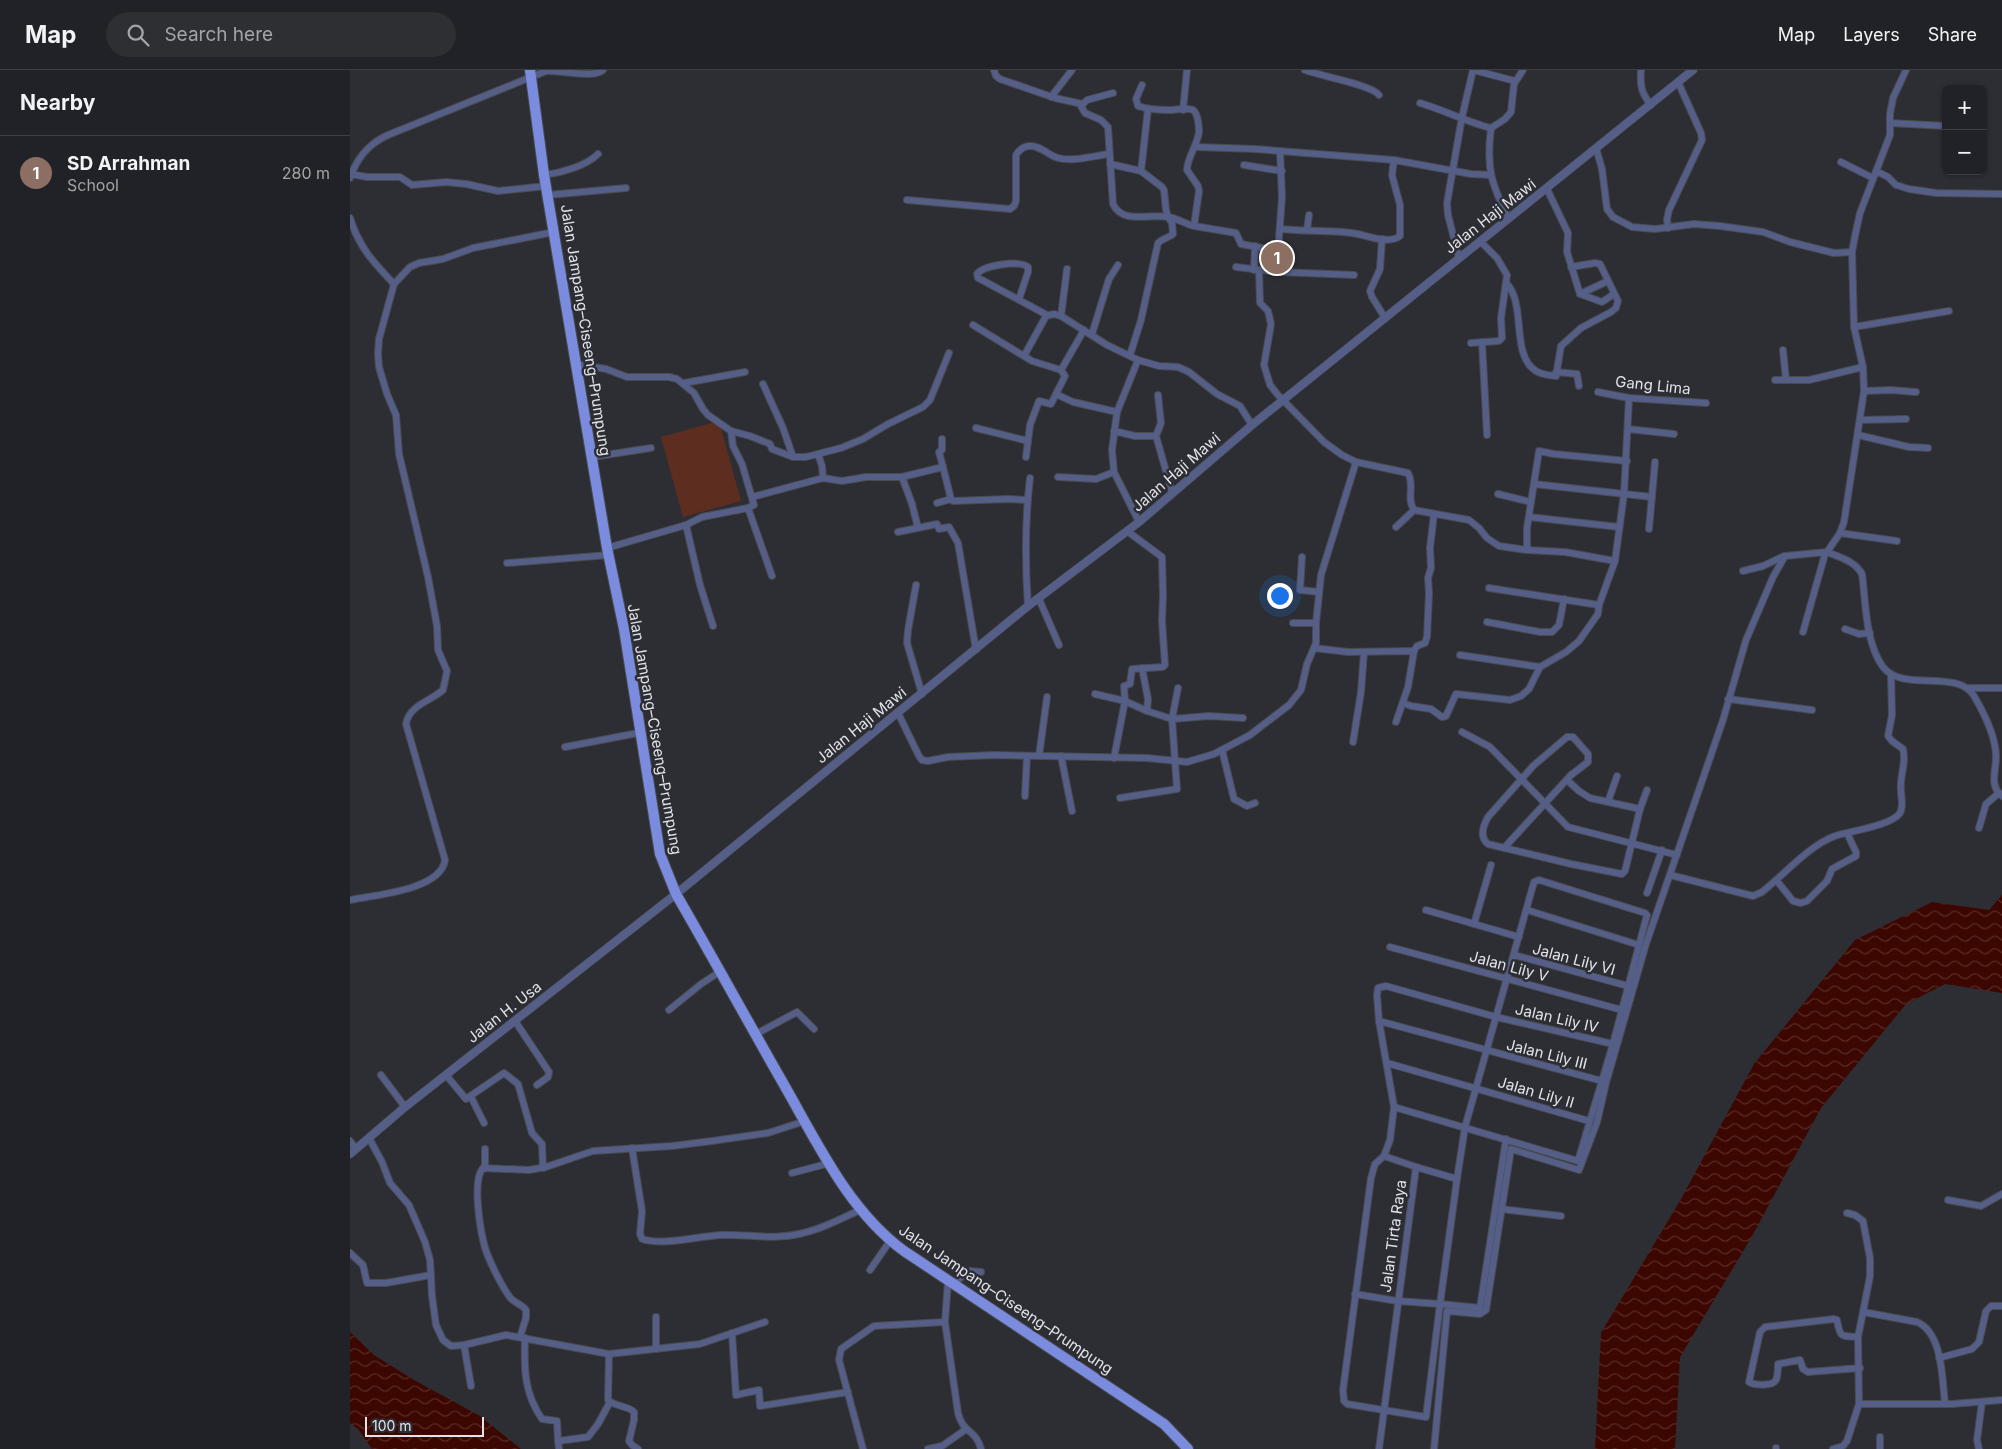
<!DOCTYPE html>
<meta charset="utf-8">
<style>
:root{--surface:#212227;--page:#2d2f33;--text:#f1f3f6;--muted:#a2a4a7;--line:#3e3f44;--accent:#b45309}
body{margin:0;font-family:Inter,sans-serif;background:var(--page);color:var(--text)}
.controls{position:absolute;right:15px;top:15px;display:grid;overflow:hidden;border-radius:8px;box-shadow:0 1px 4px #0004}
.controls button{width:45px;height:45px;display:grid;place-items:center;padding:0;border:0;border-bottom:1px solid var(--line);background:var(--surface);color:var(--text);font:25px sans-serif}
.scale{position:absolute;left:15px;bottom:12px;width:119px;box-sizing:border-box;padding-left:5px;border:2px solid #e2e3e8;border-top:0;font-size:14px;line-height:18px;white-space:nowrap;color:#e2e3e8;-webkit-text-stroke:4px #2c2e34;paint-order:stroke}
.you{position:absolute;left:929px;top:525px;width:18px;height:18px;margin:-12px;border:4px solid #fff;border-radius:50%;background:#1a73e8;box-shadow:0 0 0 8px #1a73e833}
.badge{display:grid;place-items:center;width:32px;height:32px;border-radius:50%;background:var(--accent);color:#fff;font-size:16px;font-weight:700}
.pin{position:absolute;translate:-50% -50%;border:2px solid #fff;box-shadow:0 1px 5px #0006}
.list{margin:0;padding:0;list-style:none}
h2{display:flex;justify-content:space-between;align-items:center;height:65px;margin:0;padding:0 20px;font-size:21px}
h2 small{font-size:16px;font-weight:400;color:var(--muted)}
.list li{display:grid;grid-template-columns:32px 1fr auto;gap:15px;align-items:center;box-sizing:border-box;height:75px;padding:0 20px;border-top:1px solid var(--line)}
.list b{display:block;font-size:19px;white-space:nowrap}
.list p{margin:0;font-size:16px;white-space:nowrap;color:var(--muted)}
.list em{font-size:16px;font-style:normal;color:var(--muted)}
.icon{flex:none;width:28px;height:28px;fill:none;stroke:currentColor;stroke-width:2;stroke-linecap:round;stroke-linejoin:round}
.map{position:relative;flex:none;width:1652px;height:1379px;overflow:hidden}
header{display:flex;align-items:center;gap:30px;box-sizing:border-box;height:70px;padding:0 25px;background:var(--surface);border-bottom:1px solid var(--line)}
header strong{font-size:24px}
nav{display:flex;gap:28px;margin-inline-start:auto;font-size:18px}
.search{width:350px;height:45px;background:var(--page);display:flex;align-items:center;gap:12px;box-sizing:border-box;padding:0 18px;border-radius:28px;color:var(--muted);font-size:19px}
main{display:flex}
aside{flex:1;background:var(--surface)}
.map>svg:first-child{display:block}
.pitch{fill:#5d2e20}
.water{fill:url(#water-waves)}
.lines{fill:none;stroke-linecap:round;stroke-linejoin:round}
.minor-casing{stroke:#494b51;stroke-width:8}
.tertiary-casing{stroke:#494b51;stroke-width:9}
.primary-casing{stroke:#494b51;stroke-width:12}
.minor{stroke:#555e86;stroke-width:6}
.tertiary{stroke:#555e86;stroke-width:8}
.primary{stroke:#7b8cde;stroke-width:10}
.labels{text-anchor:middle;dominant-baseline:central;stroke-width:5;stroke-linejoin:round;paint-order:stroke}
.street-label{font-size:15px;fill:#e2e3e8;stroke:#2c2e34}
</style>
<header>
<strong>Map</strong>
<div class="search"><svg class="icon" aria-label="search" viewBox="0 0 24 24"><circle cx="10" cy="10" r="6"/><path d="M15 15l6 6"/></svg>Search here</div>
<nav><a>Map</a><a>Layers</a><a>Share</a></nav>
</header>
<main>
<aside>
<h2>Nearby<small></small></h2>
<ul class="list">
<li><span class="badge" style="background:#8d6e63">1</span><div><b>SD Arrahman</b><p>School</p></div><em>280 m</em></li>
</ul>
</aside>
<div class="map">
<svg width="1652" height="1379" viewBox="0 0 1652 1379">
<defs>
<pattern id="water-waves" width="16" height="10" patternUnits="userSpaceOnUse" patternTransform="scale(1.25)"><rect width="16" height="10" fill="#3c0700"/><path d="M0 5q4-4 8 0t8 0" fill="none" stroke="#582b25"/></pattern>
</defs>
<rect width="100%" height="100%" fill="#2c2e34"/>
<polygon class="pitch" points="369,351 391,431 333,447 311,367"/>
<g class="water">
<polygon points="1652,825 1652,923 1595,914 1556,934 1471,1038 1401,1168 1330,1287 1325,1379 1245,1379 1251,1263 1331,1129 1404,994 1505,870 1582,832 1639,840"/>
<polygon points="0,1262 24,1285 64,1310 130,1346 171,1379 22,1379 8,1359 0,1353"/>
</g>
<g class="lines">
<defs>
<g id="minor">
<polyline points="644,0 646,6 650,9 705,28 732,34"/>
<path d="M955 0C970 6 1023 15 1029 25"/>
<polyline points="1123,0 1165,11"/>
<path d="M1291 0C1290 15 1291 23 1301 35"/>
<path d="M763 23 737 30 731 36 735 43 751 50 758 57 763 134C773 155 799 143 818 147 827 148 835 154 844 156L849 121 848 116 837 100C837 88 847 76 849 62 849 57 848 43 843 40 837 37 825 40 819 40 809 40 797 39 788 36L786 29 792 15"/>
<polyline points="701,27 722,0"/>
<path d="M1070 33C1094 40 1117 52 1141 58L1155 49 1161 42 1164 14 1173 0"/>
<polyline points="833,40 837,0"/>
<polyline points="1540,53 1596,56"/>
<path d="M1141 58C1136 98 1141 114 1159 149"/>
<polyline points="846,77 905,79 1044,90 1121,104 1140,105"/>
<polyline points="1246,78 1252,99 1257,139 1263,147 1282,157 1305,159 1344,154 1370,156 1413,162 1440,172 1484,183 1502,182"/>
<polyline points="1491,92 1523,108"/>
<path d="M760 94 791 101 812 117 814 120 816 140 818 147 822 153 823 164C819 168 813 168 808 173L791 250 780 285"/>
<polyline points="894,95 932,101"/>
<polyline points="791,101 798,39"/>
<polyline points="1526,101 1538,107 1546,115 1559,119 1586,123 1652,124"/>
<polyline points="0,104 17,107 50,107 62,115 96,112 116,114 148,121 196,116"/>
<path d="M194 105C211 103 236 96 248 84"/>
<path d="M0 108C7 88 18 74 38 65L196 1C211 0 243 9 253 0"/>
<polyline points="1197,119 1218,163 1217,182 1230,224 1258,211"/>
<polyline points="198,125 276,118"/>
<path d="M557 130 660 139 664 136 666 131V85C669 80 672 77 679 76 690 75 698 85 708 88 723 92 743 86 759 84"/>
<path d="M0 148C9 177 23 192 44 214"/>
<polyline points="844,156 886,163 891,174 928,181 932,127 930,81"/>
<polyline points="1318,158 1317,149 1319,140 1352,70 1351,63 1328,12"/>
<path d="M931 159C957 162 982 159 1008 164 1020 167 1040 174 1050 166V135L1042 105 1044 90"/>
<polyline points="957,160 959,145"/>
<polyline points="1032,169 1030,199 1020,221 1022,227 1035,248"/>
<polyline points="928,181 929,202"/>
<polyline points="1109,188 1098,145 1097,133 1112,47 1123,0"/>
<polyline points="886,197 929,202 1004,205"/>
<polyline points="904,200 905,176"/>
<path d="M909 200 910 233 918 241 921 254 914 295 920 315 928 325 974 372 992 385 1006 392 1058 403C1065 415 1056 428 1064 440L1119 450 1129 458 1137 468 1149 476 1177 480 1215 482 1265 491"/>
<path d="M1156 213C1177 233 1160 285 1186 301 1192 305 1199 305 1206 306L1211 276 1231 258 1261 242 1266 238 1268 231 1250 194 1245 193 1221 197"/>
<polyline points="1230,224 1252,232 1264,224"/>
<path d="M669 229 678 202V197C669 190 634 195 627 204L628 208 632 210 697 245"/>
<polyline points="711,246 717,199"/>
<polyline points="623,255 682,291 711,300 734,260"/>
<polyline points="1504,257 1599,241"/>
<polyline points="742,264 759,209 768,195"/>
<polyline points="1132,272 1137,365"/>
<polyline points="1121,273 1149,271 1152,268 1151,248 1157,205 1147,188 1130,171"/>
<polyline points="1433,280 1436,310"/>
<polyline points="674,286 696,246 704,244 711,246 757,275 788,290 809,296 828,297 839,302 867,324 890,336 902,355"/>
<polyline points="788,290 767,342 762,380 764,402 789,452"/>
<polyline points="226,294 256,299 277,307 319,307 327,309 344,323 353,339 358,345 381,361 400,366 420,374 422,379 443,387 456,387 491,378 513,369 538,354 573,337 580,330 599,283"/>
<polyline points="1206,302 1227,304 1229,316"/>
<polyline points="1425,310 1459,310 1513,297"/>
<polyline points="334,313 395,302"/>
<polyline points="413,314 433,358 443,387"/>
<polyline points="1514,321 1541,320 1566,322"/>
<polyline points="1248,322 1279,328 1356,333"/>
<polyline points="706,324 715,306 711,300"/>
<polyline points="808,325 811,353 806,366 822,422"/>
<polyline points="1511,350 1556,349"/>
<polyline points="626,358 678,371"/>
<polyline points="1278,359 1324,364"/>
<polyline points="764,361 785,366 806,366"/>
<polyline points="1508,365 1559,377 1578,378"/>
<polyline points="468,384 472,396 473,408"/>
<polyline points="242,387 301,378"/>
<polyline points="676,387 680,355 689,331 701,334 706,324 723,332 767,342"/>
<polyline points="593,397 601,429"/>
<polyline points="552,407 562,434 568,458"/>
<polyline points="708,407 746,409 764,402"/>
<polyline points="1184,414 1302,427"/>
<polyline points="1148,424 1181,432"/>
<polyline points="402,427 473,408 492,411 516,407 552,407 593,397 589,382 592,380 592,369"/>
<polyline points="587,433 601,429 603,431 658,429 677,430"/>
<polyline points="398,438 422,506"/>
<polyline points="1179,447 1269,457"/>
<polyline points="336,455 350,515 363,556"/>
<polyline points="1046,457 1064,440"/>
<polyline points="1299,459 1305,392"/>
<polyline points="548,462 587,454 589,459 599,457 608,473 626,580"/>
<polyline points="1490,463 1547,471"/>
<polyline points="257,478 336,455 352,447 398,438 404,435 392,394 383,376 381,361"/>
<polyline points="1177,480 1177,458 1189,381 1204,384 1277,391"/>
<polyline points="952,487 950,520 969,522"/>
<polyline points="157,493 259,485"/>
<polyline points="1393,501 1413,496 1434,486"/>
<polyline points="566,515 558,560 557,573 572,624"/>
<polyline points="1139,518 1249,535"/>
<polyline points="689,529 709,575"/>
<path d="M678 536C675 494 675 450 680 408"/>
<polyline points="1137,552 1190,562 1202,562 1209,555 1214,529"/>
<polyline points="943,553 966,553"/>
<polyline points="1495,559 1509,564 1520,563"/>
<path d="M1453 562 1475 484 1477 482C1489 487 1505 491 1512 504 1516 533 1515 572 1533 597 1553 623 1607 598 1624 626 1634 643 1646 667 1646 687 1646 701 1639 716 1652 726"/>
<polyline points="964,578 998,582 1064,581 1058,617 1046,652"/>
<polyline points="1064,581 1067,576 1075,573 1077,567 1079,523 1078,508 1081,498 1080,478 1084,444"/>
<polyline points="1110,585 1190,597"/>
<polyline points="792,598 798,629 797,641"/>
<polyline points="1620,618 1652,618"/>
<polyline points="745,624 775,631 797,641 822,649 859,646 893,648"/>
<polyline points="1378,629 1462,640"/>
<polyline points="1053,633 1061,636 1081,639 1092,647 1096,646 1106,624 1160,630 1171,626 1179,619 1190,597 1216,582 1229,571 1248,544 1249,535 1265,491 1274,424 1279,328"/>
<polyline points="548,643 569,686 572,690 578,691 598,687 644,685 797,688 837,692 864,684 900,665 939,635 951,620 957,594 966,573 966,553 971,505 1006,392"/>
<polyline points="1112,662 1140,677 1218,757 1327,785"/>
<polyline points="1003,672 1011,622 1014,582"/>
<polyline points="215,677 288,663 289,661"/>
<polyline points="872,680 884,729 897,736 905,733"/>
<polyline points="689,686 697,627"/>
<polyline points="711,686 722,741"/>
<polyline points="764,688 775,631 774,616 780,614 782,599 813,597 815,595 812,551 813,526 812,487 777,461"/>
<polyline points="1217,710 1229,721 1240,728 1290,739"/>
<polyline points="675,726 677,686"/>
<polyline points="770,728 827,719 822,649 828,618"/>
<polyline points="1258,732 1267,706"/>
<polyline points="1629,758 1636,734 1649,723"/>
<path d="M1154 778 1221 705 1238 692V684L1223 667H1217L1183 696 1138 747C1133 756 1129 767 1138 774L1221 794 1272 804 1275 801 1290 739 1297 720"/>
<path d="M1320 805 1403 826 1412 822C1434 805 1458 776 1485 766 1500 761 1541 756 1550 743 1554 736 1551 728 1551 721 1549 706 1557 694 1553 679L1542 671 1538 666 1542 645 1541 604"/>
<polyline points="1427,811 1443,831 1451,833 1457,831 1477,811 1482,799 1506,786 1506,782 1497,763"/>
<polyline points="1297,823 1312,780"/>
<path d="M0 830C25 825 91 820 95 790L56 654C59 635 81 631 93 620L97 601 88 580 87 556 78 507 49 384 46 345 37 324 29 297 28 284 29 269 44 214 60 197 69 193 93 189 123 178 204 162"/>
<polyline points="1076,840 1169,867"/>
<polyline points="1177,840 1289,875"/>
<polyline points="1124,854 1141,795"/>
<polyline points="1040,877 1272,940"/>
<polyline points="1164,885 1278,916"/>
<polyline points="319,940 351,914 371,901"/>
<polyline points="165,951 199,1002 198,1007 187,1015"/>
<polyline points="1029,951 1252,1011"/>
<polyline points="406,964 447,942 464,959"/>
<polyline points="1037,993 1239,1051"/>
<polyline points="31,1005 55,1037"/>
<polyline points="96,1005 116,1029 154,1003 168,1014 182,1063 192,1074 193,1098"/>
<polyline points="121,1027 134,1053"/>
<polyline points="19,1068 32,1092 40,1113 59,1135 75,1172 80,1190 82,1226 86,1255 93,1270 101,1276 114,1275 156,1265 259,1284 350,1274 415,1252"/>
<polyline points="1156,1069 1130,1238 1090,1234 1076,1347 997,1334 994,1331 993,1320 1021,1108 1025,1094 1034,1086 1040,1070 1044,1037 1029,951 1027,925 1028,918 1036,916 1146,947 1263,974"/>
<polyline points="0,1071 6,1079"/>
<path d="M282 1078 292 1141 290 1164 292 1169C314 1176 348 1166 372 1165 398 1164 423 1170 449 1164 470 1160 490 1149 510 1140"/>
<polyline points="135,1079 135,1098"/>
<polyline points="1034,1086 1066,1097"/>
<polyline points="442,1103 480,1093"/>
<polyline points="1598,1130 1631,1136 1652,1124"/>
<polyline points="1151,1139 1211,1146"/>
<path d="M1497 1143 1505 1145 1513 1151 1520 1188V1206L1513 1242 1567 1252C1593 1263 1592 1309 1595 1334"/>
<polyline points="0,1183 13,1195 17,1213 36,1213 81,1205"/>
<polyline points="520,1200 540,1171"/>
<path d="M598 1211 595 1252 608 1343C613 1364 626 1359 631 1379"/>
<polyline points="602,1214 620,1201 631,1202"/>
<polyline points="1005,1224 1047,1231 1090,1234 1107,1109"/>
<polyline points="382,1263 386,1325 409,1320 410,1336 498,1322"/>
<path d="M170 1267 176 1248V1240C172 1234 163 1233 159 1226 151 1215 137 1187 134 1174 130 1158 122 1110 133 1098L179 1100 196 1097 243 1081 322 1076 362 1071 418 1063 455 1051"/>
<path d="M1508 1267C1491 1266 1490 1268 1487 1250L1484 1249 1415 1257 1410 1262 1399 1312C1404 1315 1422 1317 1426 1310 1428 1306 1428 1299 1428 1294L1450 1290 1453 1299 1458 1302 1510 1298"/>
<path d="M175 1268C174 1299 174 1323 192 1349L207 1351 208 1371"/>
<polyline points="114,1275 121,1316"/>
<polyline points="306,1279 306,1247"/>
<path d="M259 1284 258 1330C265 1337 277 1335 284 1342V1350L279 1371 282 1375 288 1379"/>
<polyline points="1589,1288 1622,1279 1629,1272 1636,1241 1641,1236 1652,1236"/>
<polyline points="1509,1334 1602,1334 1652,1330"/>
<polyline points="1530,1367 1530,1379"/>
<polyline points="1426,1378 1426,1379"/>
<polyline points="209,1379 208,1371 238,1367 248,1354 260,1332"/>
<polyline points="513,1379 489,1290 491,1279 524,1256 595,1252"/>
<polyline points="578,1379 592,1376 615,1360"/>
<polyline points="1029,1379 1066,1097 1107,1109 1115,1057 1184,812 1189,810 1295,843 1297,845 1263,974 1228,1091 1044,1037"/>
<polyline points="1084,1379 1097,1241 1130,1244 1136,1240 1161,1079 1229,1100 1247,1052 1256,1013 1296,874 1373,650 1396,570 1423,507 1435,486 1477,482 1490,463 1494,452 1514,321 1513,297 1504,257 1502,182 1505,166 1510,143 1540,65 1540,44 1543,28 1556,0"/>
<polyline points="1483,1379 1493,1376 1497,1371 1509,1334 1508,1267 1513,1242"/>
<polyline points="1629,1379 1627,1370 1632,1332"/>
</g>
<polyline id="tertiary" points="0,1084 55,1037 326,824 678,536 789,452 902,355 1343,0"/>
<path id="primary" d="M180 0 194 105 257 478 274 559 310 784 326 824C362 886 397 950 433 1013 467 1072 498 1140 554 1181L814 1354 838 1379"/>
</defs>
<use href="#minor" class="minor-casing"/>
<use href="#tertiary" class="tertiary-casing"/>
<use href="#primary" class="primary-casing"/>
<use href="#minor" class="minor"/>
<use href="#tertiary" class="tertiary"/>
<use href="#primary" class="primary"/>
</g>
<g class="labels">
<g class="street-label">
<text transform="translate(1140 146) rotate(-38)">Jalan Haji Mawi</text>
<text transform="translate(236 260) rotate(81)">Jalan Jampang–Ciseeng–Prumpung</text>
<text transform="translate(1303 315) rotate(6)">Gang Lima</text>
<text transform="translate(826 402) rotate(-41)">Jalan Haji Mawi</text>
<text transform="translate(511 655) rotate(-39)">Jalan Haji Mawi</text>
<text transform="translate(305 659) rotate(80)">Jalan Jampang–Ciseeng–Prumpung</text>
<text transform="translate(1224 889) rotate(15)">Jalan Lily VI</text>
<text transform="translate(1159 896) rotate(15)">Jalan Lily V</text>
<text transform="translate(154 942) rotate(-38)">Jalan H. Usa</text>
<text transform="translate(1207 948) rotate(13)">Jalan Lily IV</text>
<text transform="translate(1197 984) rotate(14)">Jalan Lily III</text>
<text transform="translate(1186 1022) rotate(16)">Jalan Lily II</text>
<text transform="translate(1043 1166) rotate(-82)">Jalan Tirta Raya</text>
<text transform="translate(656 1229) rotate(34)">Jalan Jampang–Ciseeng–Prumpung</text>
</g>
</g>
</svg>
<div class="controls">
<button>+</button>
<button>−</button>
</div>
<div class="scale">100 m</div>
<div class="you"></div>
<div class="pin badge" style="left:927px;top:188px;background:#8d6e63">1</div>
</div>
</main>
